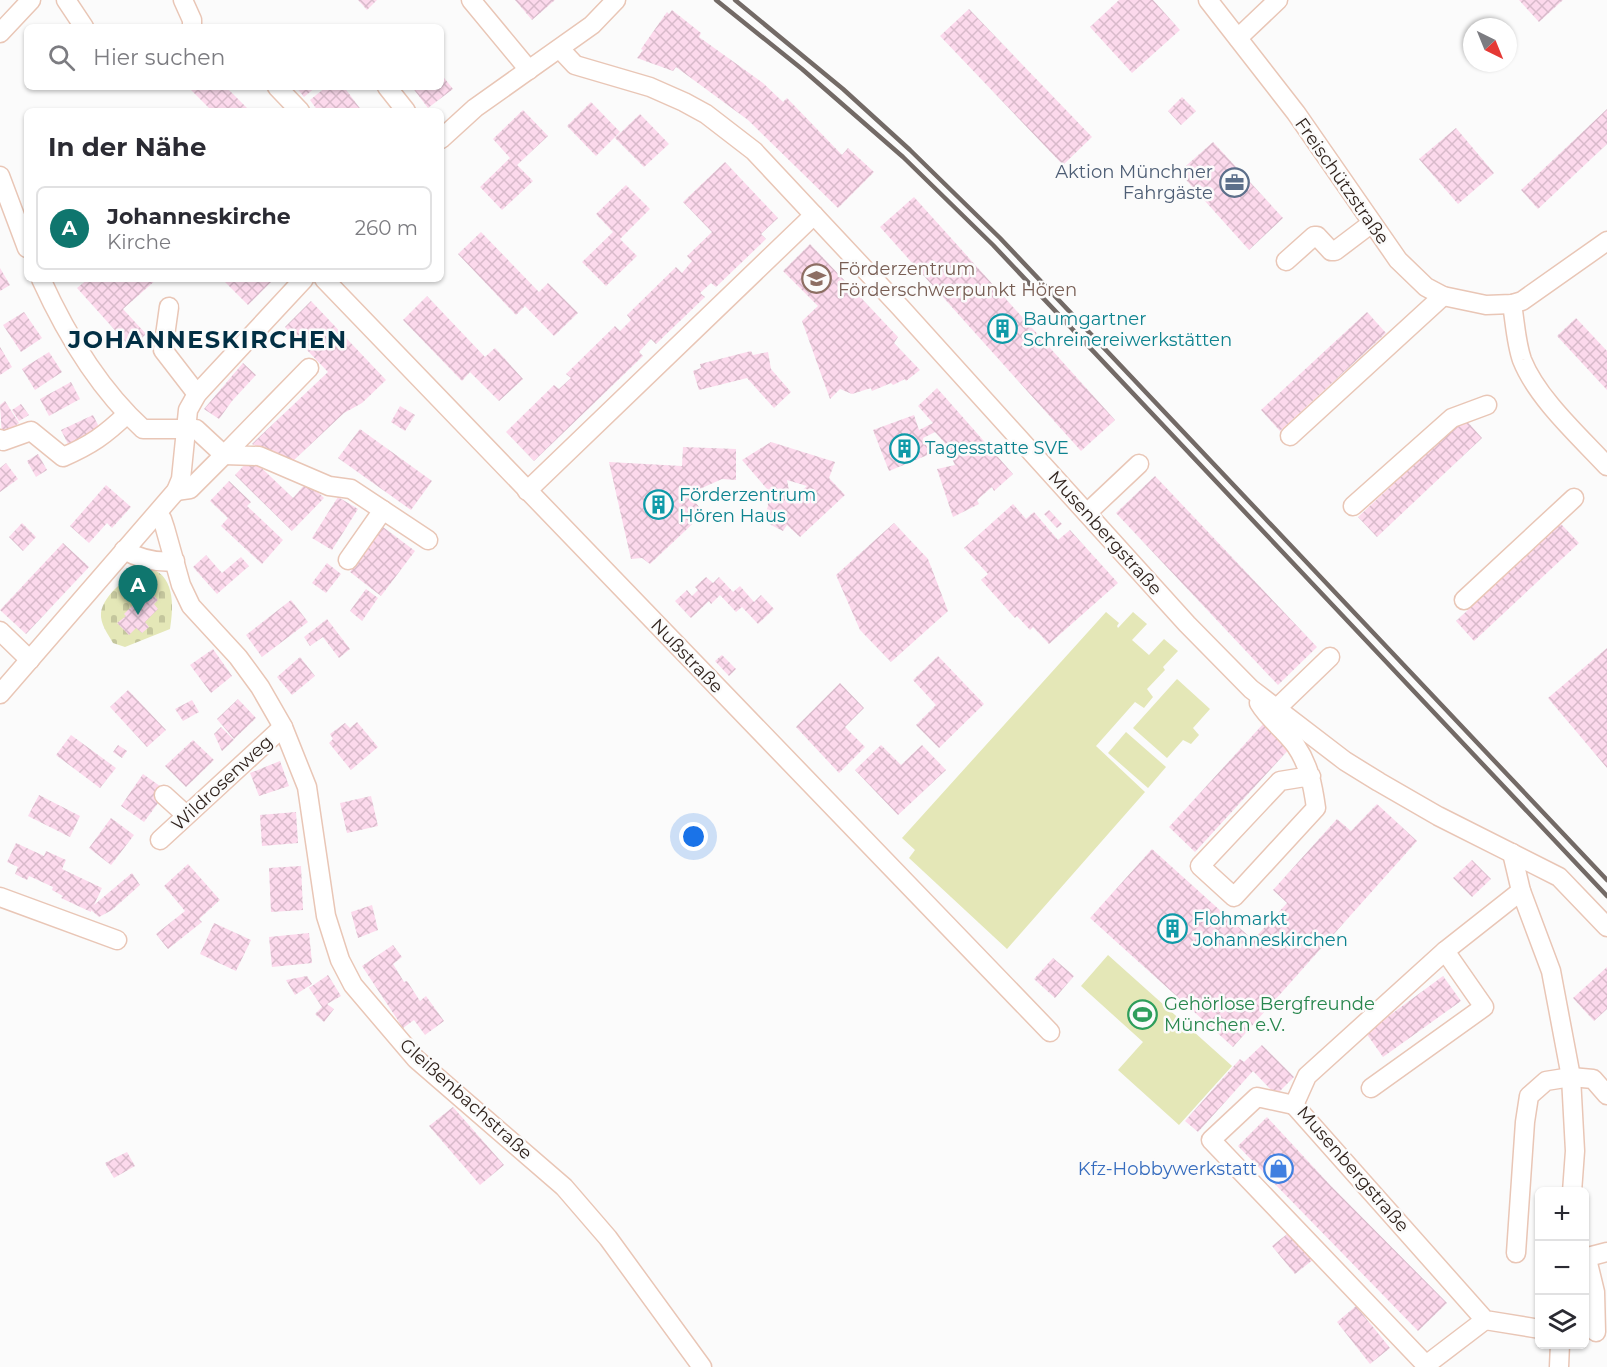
<!DOCTYPE html>
<html lang="de">
<meta charset="utf-8">
<style>
:root{--surface:#fff;--page:#f7f7f7;--text:#2b2b33;--muted:#7c7c81;--line:#e1e1e2;--accent:#0f766e}
body{margin:0;font-family:Montserrat,sans-serif;background:var(--page);color:var(--text)}
.controls{position:absolute;right:18px;bottom:18px;display:grid;overflow:hidden;border-radius:9px;box-shadow:0 2px 4px #0004}
.controls button{width:54px;height:54px;display:grid;place-items:center;padding:0;border:0;border-bottom:2px solid var(--line);background:var(--surface);color:var(--text);font:30px sans-serif}
.compass{position:absolute;left:1463px;top:18px;width:54px;height:54px;border-radius:50%;background:var(--surface);box-shadow:0 2px 4px #0004;rotate:137deg}
.you{position:absolute;left:694px;top:837px;width:21px;height:21px;margin:-15px;border:4px solid #fff;border-radius:50%;background:#1a73e8;box-shadow:0 0 0 9px #1a73e833}
.badge{display:grid;place-items:center;width:39px;height:39px;border-radius:50%;background:var(--accent);color:#fff;font-size:20px;font-weight:700}
.pin{position:absolute;translate:-50% -50px;filter:drop-shadow(0 2px 3px #0008)}
.pin::after{content:'';position:absolute;top:32px;width:21px;height:18px;background:inherit;clip-path:polygon(0 0,100% 0,50% 100%)}
.list{margin:0;padding:0;list-style:none}
h2{display:flex;justify-content:space-between;align-items:center;height:78px;margin:0;padding:0 24px;font-size:26px}
h2 small{font-size:20px;font-weight:400;color:var(--muted)}
.list li{display:grid;grid-template-columns:39px 1fr auto;gap:18px;align-items:center;box-sizing:border-box;height:84px;margin:0 12px 12px;padding:0 12px;border:2px solid var(--line);border-radius:9px}
.list b{display:block;font-size:22px;white-space:nowrap}
.list p{margin:0;font-size:20px;white-space:nowrap;color:var(--muted)}
.list em{font-size:20px;font-style:normal;color:var(--muted)}
.icon{flex:none;width:33px;height:33px;fill:none;stroke:currentColor;stroke-width:2;stroke-linecap:round;stroke-linejoin:round}
.map{position:relative;flex:none;width:1607px;height:1367px;overflow:hidden}
.search{position:absolute;background:var(--surface);box-shadow:0 2px 4px #0004;left:24px;top:24px;width:420px;height:66px;display:flex;align-items:center;gap:15px;box-sizing:border-box;padding:0 21px;border-radius:9px;color:var(--muted);font-size:22px}
.panel{position:absolute;background:var(--surface);box-shadow:0 2px 4px #0004;left:24px;top:108px;width:420px;height:174px;border-radius:9px}
.map>svg:first-child{display:block}
.cemetery{fill:url(#cemetery-stones)}
.pitch{fill:#e4e7b7}
.building{fill:url(#building-cross-hatch);fill-rule:evenodd}
.lines{fill:none;stroke-linecap:round;stroke-linejoin:round}
.minor-casing{stroke:#e9c6b6;stroke-width:21}
.minor{stroke:#fff;stroke-width:18}
.rail{stroke:#736a66;stroke-width:4.5}
.labels{text-anchor:middle;dominant-baseline:central;stroke-width:5;stroke-linejoin:round;paint-order:stroke}
.service-label{font-size:18px;fill:#4e5e75;stroke:#fbfbfb;text-anchor:end}
.street-label{font-size:18px;fill:#31241e;stroke:#fbfbfb}
.education-label{font-size:18px;fill:#785e54;stroke:#fbfbfb;text-anchor:start}
.culture-label{font-size:18px;fill:#0d838f;stroke:#fbfbfb;text-anchor:start}
.leisure-label{font-size:18px;fill:#27864d;stroke:#fbfbfb;text-anchor:start}
.shop-label{font-size:18px;fill:#366cbe;stroke:#fbfbfb;text-anchor:end}
.district-label{font-size:24px;font-weight:bold;letter-spacing:1.5px;fill:#022f44;stroke:#fbfbfb}
</style>
<div class="map">
<svg width="1607" height="1367" viewBox="0 0 1607 1367">
<defs>
<pattern id="cemetery-stones" width="16" height="16" patternUnits="userSpaceOnUse" patternTransform="scale(1.5)"><rect width="16" height="16" fill="#e4e7b7"/><path d="M2 7V4a2 2 0 0 1 4 0v3zM10 15v-3a2 2 0 0 1 4 0v3z" fill="#c4c69d"/></pattern>
<pattern id="building-cross-hatch" width="8" height="8" patternUnits="userSpaceOnUse" patternTransform="scale(1.5)"><rect width="8" height="8" fill="#fcd9ec"/><path d="M0 0l8 8M0 8l8-8" fill="none" stroke="#d8baca"/></pattern>
</defs>
<rect width="100%" height="100%" fill="#fbfbfb"/>
<path class="cemetery" d="M146 567C175 573 174 605 170 629L125 647 113 643C108 634 100 624 101 613 103 595 131 573 146 567Z"/>
<g class="pitch">
<polygon points="1106,612 1119,623 1117,626 1118,628 1133,612 1147,624 1132,640 1149,655 1164,639 1178,651 1163,667 1165,670 1147,689 1153,697 1144,708 1135,702 1096,746 1145,792 1007,949 909,858 915,850 902,838"/>
<polygon points="1177,679 1210,709 1193,728 1199,735 1191,744 1183,740 1167,758 1133,728"/>
<polygon points="1126,732 1166,767 1148,788 1108,753"/>
<polygon points="1108,955 1232,1066 1179,1125 1118,1070 1143,1042 1081,986"/>
</g>
<g class="building">
<polygon points="358,0 377,0 367,10"/>
<polygon points="515,0 555,0 532,20"/>
<polygon points="1119,0 1153,0 1180,30 1132,73 1090,27"/>
<polygon points="1519,0 1563,0 1539,22"/>
<polygon points="969,9 1092,137 1063,165 940,36"/>
<polygon points="672,10 701,33 699,37 763,83 783,102 787,98 842,155 848,148 874,172 838,208 748,120 676,67 673,71 637,58 643,50 641,49 667,12 669,14"/>
<polygon points="441,74 453,89 428,108 412,87 441,87"/>
<polygon points="188,87 226,87 249,110 212,111"/>
<polygon points="296,87 316,87 304,97"/>
<polygon points="326,87 344,87 362,111 318,111 310,100"/>
<polygon points="1182,97 1196,111 1181,125 1168,111"/>
<polygon points="591,102 620,132 596,156 567,126"/>
<polygon points="1607,109 1607,144 1538,209 1521,190"/>
<polygon points="523,110 548,136 517,165 533,181 502,210 480,187 510,158 493,139"/>
<polygon points="640,114 669,144 644,167 615,138"/>
<polygon points="1456,128 1494,173 1458,204 1419,159"/>
<polygon points="1213,142 1283,218 1249,250 1179,172"/>
<polygon points="725,162 778,218 761,234 766,239 716,287 711,283 700,293 705,297 656,344 651,339 639,352 643,356 534,461 506,432 554,385 559,389 571,378 566,374 615,326 620,331 631,320 627,315 676,267 682,273 692,261 687,256 712,232 683,202"/>
<polygon points="626,185 650,209 620,239 637,256 606,286 582,262 613,232 596,214"/>
<polygon points="914,197 1115,420 1081,451 880,227"/>
<polygon points="481,232 539,292 548,283 578,313 554,336 525,306 516,315 458,254"/>
<polygon points="810,244 898,337 894,343 920,370 906,381 905,379 893,385 891,383 872,391 871,388 852,394 840,389 830,399 802,321 818,306 783,271"/>
<polygon points="0,268 10,285 0,291"/>
<polygon points="88,279 157,279 123,309 146,334 131,348 77,288"/>
<polygon points="222,279 270,279 272,281 248,305"/>
<polygon points="427,296 485,357 495,348 523,379 499,401 470,372 462,381 403,320"/>
<polygon points="311,301 386,380 362,403 344,413 293,461 252,444 328,372 285,327"/>
<polygon points="24,312 42,338 21,352 3,325"/>
<polygon points="1367,312 1386,333 1280,431 1261,410"/>
<polygon points="1576,318 1607,351 1607,390 1557,336"/>
<polygon points="0,347 12,367 0,375"/>
<polygon points="751,351 753,355 768,352 771,369 791,392 774,408 747,378 699,390 693,371 701,368 700,364"/>
<polygon points="49,352 62,372 35,390 22,369"/>
<polygon points="243,363 256,375 232,401 219,419 204,409"/>
<polygon points="71,382 80,399 49,416 40,399"/>
<polygon points="937,388 1013,474 994,491 992,487 977,500 979,504 953,517 937,469 955,465 944,442 935,432 923,438 930,454 889,471 873,430 914,415 919,430 933,423 918,406"/>
<polygon points="5,401 19,423 2,435 0,405"/>
<polygon points="21,404 29,415 19,421 12,410"/>
<polygon points="400,406 415,415 405,431 391,422"/>
<polygon points="93,415 102,433 70,448 61,430"/>
<polygon points="1464,418 1482,438 1377,537 1358,517"/>
<polygon points="360,429 432,481 411,510 338,458"/>
<path d="M771 442 835 462 829 478 845 495 800 537 787 525 783 531 763 521 768 506 767 489 742 460ZM787 480 807 486 791 500Z"/>
<polygon points="683,447 736,449 736,480 722,479 693,492 691,497 704,513 650,564 642,558 631,559 609,462 682,466"/>
<polygon points="38,454 47,470 36,477 27,461"/>
<polygon points="251,458 293,498 307,482 324,498 292,531 235,475"/>
<polygon points="6,463 18,479 0,492 0,468"/>
<polygon points="1155,476 1317,647 1278,685 1116,513"/>
<polygon points="229,481 251,502 247,506 283,540 262,564 221,526 228,518 210,501"/>
<polygon points="106,485 131,507 112,528 107,523 89,543 70,526"/>
<polygon points="338,497 358,509 332,550 312,538"/>
<polygon points="1013,504 1026,519 1034,512 1058,540 1070,530 1118,583 1049,644 1033,627 1030,630 1017,616 1015,618 981,580 988,574 964,548"/>
<polygon points="1049,510 1062,524 1057,528 1044,514"/>
<polygon points="22,523 36,537 23,551 9,537"/>
<polygon points="894,523 928,559 948,611 891,662 860,630 836,575"/>
<polygon points="1561,524 1579,543 1474,641 1456,621"/>
<polygon points="383,527 415,551 381,596 350,572"/>
<polygon points="63,543 89,567 26,634 0,610"/>
<polygon points="206,555 222,573 241,557 249,566 217,594 193,567"/>
<polygon points="327,563 341,574 326,593 312,583"/>
<polygon points="706,577 713,583 719,577 733,592 740,586 754,602 761,595 774,609 758,624 742,607 736,612 720,595 711,604 709,601 691,618 675,601 687,590 692,596 698,590 695,587"/>
<polygon points="366,589 378,598 362,621 350,611"/>
<polygon points="144,594 148,599 153,594 158,600 154,604 158,609 145,622 149,627 142,633 136,628 129,635 117,623 126,616 124,614"/>
<polygon points="291,600 308,622 262,657 246,635"/>
<polygon points="327,619 350,649 339,658 323,637 310,646 304,637"/>
<polygon points="1607,648 1607,768 1548,698"/>
<polygon points="213,649 232,676 211,693 190,665"/>
<polygon points="722,655 736,669 729,676 715,661"/>
<polygon points="938,656 984,704 939,748 916,725 936,705 913,680"/>
<polygon points="300,657 315,676 292,695 277,677"/>
<polygon points="840,683 864,708 845,727 865,747 839,773 796,727"/>
<polygon points="128,690 166,730 147,747 110,707"/>
<polygon points="238,699 256,718 234,739 217,719"/>
<polygon points="192,700 199,712 183,721 175,709"/>
<polygon points="357,722 378,747 351,770 329,743 333,739 330,734 345,723 350,728"/>
<polygon points="1264,723 1291,747 1195,852 1169,827"/>
<polygon points="221,727 234,740 222,751 214,734"/>
<polygon points="71,735 116,768 100,788 56,755"/>
<polygon points="193,740 214,760 186,787 165,766"/>
<polygon points="118,745 127,751 122,758 113,752"/>
<polygon points="881,745 901,765 922,745 946,770 898,815 855,770"/>
<polygon points="280,761 289,786 259,796 250,773"/>
<polygon points="143,774 167,791 144,822 121,806"/>
<polygon points="39,795 80,816 70,837 28,816"/>
<polygon points="371,796 378,826 347,833 340,803"/>
<polygon points="1377,804 1417,841 1233,1047 1090,918 1152,849 1253,940 1287,903 1273,890 1337,819 1351,831"/>
<polygon points="296,812 298,843 262,846 260,815"/>
<polygon points="111,818 134,835 111,865 89,848"/>
<polygon points="16,843 44,856 46,851 66,860 62,869 102,888 94,905 132,873 140,885 112,910 99,917 91,910 91,912 61,898 63,896 52,890 53,887 29,876 27,880 15,874 18,867 7,862"/>
<polygon points="1472,860 1491,879 1472,897 1453,878"/>
<polygon points="188,864 220,900 199,919 202,922 168,949 156,934 185,911 164,886"/>
<polygon points="301,866 303,910 271,912 269,868"/>
<polygon points="372,905 378,930 358,938 351,912"/>
<polygon points="214,923 251,940 236,971 200,954"/>
<polygon points="309,933 312,963 272,967 269,937"/>
<polygon points="393,945 402,957 393,964 404,982 407,981 420,1001 426,996 444,1021 425,1035 414,1020 403,1028 362,966"/>
<polygon points="1053,958 1074,976 1055,998 1034,979"/>
<polygon points="1607,967 1607,1009 1594,1021 1573,998"/>
<polygon points="328,975 341,996 327,1004 334,1009 324,1022 315,1014 322,1007 309,988"/>
<polygon points="307,976 312,984 295,995 286,980"/>
<polygon points="1443,976 1461,1001 1383,1057 1366,1033"/>
<polygon points="1262,1045 1294,1077 1276,1095 1253,1071 1198,1132 1185,1121 1240,1059 1244,1062"/>
<polygon points="453,1107 504,1165 480,1185 429,1126"/>
<polygon points="1267,1117 1330,1185 1447,1303 1418,1331 1238,1146"/>
<polygon points="127,1152 135,1166 114,1178 105,1163"/>
<polygon points="1291,1231 1314,1259 1295,1274 1272,1246"/>
<polygon points="1356,1306 1390,1348 1370,1364 1337,1322"/>
</g>
<g class="lines">
<defs>
<g id="minor">
<polyline points="66,0 84,27"/>
<polyline points="183,0 192,20 192,27"/>
<polyline points="471,0 529,70"/>
<polyline points="1208,0 1296,113 1398,260 1426,287 1443,296 1486,305 1512,304 1522,301 1607,241"/>
<polyline points="0,33 31,0"/>
<polyline points="1238,38 1278,0"/>
<polyline points="560,49 575,65 650,87 684,102 706,114 754,151 900,307 1187,624 1251,689 1345,761 1379,782 1438,816 1559,877 1607,927"/>
<polyline points="277,87 300,111"/>
<polyline points="387,87 406,111"/>
<polyline points="441,139 475,108 592,25 616,0"/>
<polyline points="0,176 27,248"/>
<polyline points="1286,261 1314,236 1317,236 1331,251 1335,251 1372,223"/>
<path d="M41 279C66 334 98 388 143 429H196L224 455 190 489 176 491"/>
<polyline points="324,279 1050,1032"/>
<path d="M1512 304C1515 322 1516 343 1522 360 1537 398 1579 436 1607 466"/>
<polyline points="169,307 163,350 197,394"/>
<polyline points="309,368 224,455 259,456 329,486 351,489 428,540"/>
<polyline points="1290,436 1443,296"/>
<path d="M0 439 3 441 31 431 63 457C91 445 105 435 127 414"/>
<polyline points="527,491 814,215"/>
<polyline points="1353,506 1452,418 1487,405"/>
<polyline points="1087,513 1139,464"/>
<polyline points="157,514 162,519 165,528 181,585 191,606 238,657 260,687 283,727 307,787 326,916 340,960 353,985 416,1059 564,1187 608,1238 702,1367"/>
<path d="M124 550C140 559 157 563 175 561"/>
<polyline points="348,560 383,510"/>
<polyline points="1464,600 1574,498"/>
<polyline points="0,631 30,660"/>
<polyline points="0,694 176,491 181,479 188,410 197,394 304,279"/>
<path d="M1259 703C1269 720 1285 730 1296 746 1309 765 1313 786 1316 808L1234 897 1200 866 1280 781 1311 776"/>
<polyline points="1276,709 1330,657"/>
<polyline points="164,795 186,815"/>
<polyline points="160,840 283,727"/>
<polyline points="1512,853 1521,891 1551,971 1571,1077 1575,1151 1572,1192"/>
<polyline points="1521,891 1445,951 1307,1076 1294,1105 1485,1320 1540,1329"/>
<polyline points="0,897 117,940"/>
<polyline points="1371,1088 1484,1007 1445,951"/>
<polyline points="1294,1105 1257,1097 1211,1140 1426,1365 1485,1320"/>
<polyline points="1516,1253 1525,1122 1529,1096 1546,1081 1571,1077 1593,1079 1607,1095"/>
<polyline points="1584,1258 1607,1252"/>
<polyline points="1587,1259 1595,1292 1596,1332"/>
<polyline points="1559,1367 1560,1344"/>
</g>
</defs>
<use href="#minor" class="minor-casing"/>
<use href="#minor" class="minor"/>
<g class="rail">
<polyline points="716,0 802,69 903,157 993,245 1607,896"/>
<polyline points="735,0 843,89 910,150 1000,238 1607,880"/>
</g>
</g>
<defs>
<symbol id="office-ring" viewBox="-11 -11 22 22"><circle r="9.5" fill="#fbfbfb" stroke="#5c6f8a" stroke-width="1.5"/><path d="M-6-3h4V-5.5h4V-3h4V5H-6ZM-1-4.5V-3h2v-1.5ZM-6 0V1H6V0Z" fill="#5c6f8a"/></symbol>
<symbol id="school-ring" viewBox="-11 -11 22 22"><circle r="9.5" fill="#fbfbfb" stroke="#8d6e63" stroke-width="1.5"/><path d="M0-5L7-2L0 1L-7-2ZM-4 1L0 2.5L4 1V4Q0 6-4 4Z" fill="#8d6e63"/></symbol>
<symbol id="building-ring" viewBox="-11 -11 22 22"><circle r="9.5" fill="#fbfbfb" stroke="#0f9aa8" stroke-width="1.5"/><path d="M-4-6H4V6H1V3H-1V6H-4ZM-2.5-4.3h1.7v1.8h-1.7ZM.8-4.3h1.7v1.8H.8ZM-2.5-1h1.7V.8h-1.7ZM.8-1h1.7V.8H.8Z" fill="#0f9aa8"/></symbol>
<symbol id="stadium-ring" viewBox="-11 -11 22 22"><circle r="9.5" fill="#fbfbfb" stroke="#2e9e5b" stroke-width="1.5"/><path d="M0-5a6.5 5 0 1 0 0 10a6.5 5 0 1 0 0-10ZM-3.5-1.8h7v3.6h-7Z" fill="#2e9e5b"/></symbol>
<symbol id="shop-ring" viewBox="-11 -11 22 22"><circle r="9.5" fill="#fbfbfb" stroke="#3f7fe0" stroke-width="1.5"/><path d="M-5-2.5h2.3a2.7 3.5 0 0 1 5.4 0H5L5.5 6h-11ZM-1.5-2.5h3a1.5 2.3 0 0 0-3 0Z" fill="#3f7fe0"/></symbol>
</defs>
<g fill-rule="evenodd">
<use href="#office-ring" x="1218" y="166" width="33" height="33"/>
<use href="#school-ring" x="800" y="262" width="33" height="33"/>
<use href="#building-ring" x="986" y="312" width="33" height="33"/>
<use href="#building-ring" x="888" y="432" width="33" height="33"/>
<use href="#building-ring" x="642" y="488" width="33" height="33"/>
<use href="#building-ring" x="1156" y="912" width="33" height="33"/>
<use href="#stadium-ring" x="1126" y="998" width="33" height="33"/>
<use href="#shop-ring" x="1262" y="1152" width="33" height="33"/>
</g>
<g class="labels">
<g class="service-label">
<text x="1213" y="172">Aktion Münchner<tspan x="1213" dy="21">Fahrgäste</tspan></text>
</g>
<g class="street-label">
<text transform="translate(1342 181) rotate(55)">Freischützstraße</text>
<text transform="translate(1105 533) rotate(48)">Musenbergstraße</text>
<text transform="translate(687 656) rotate(46)">Nußstraße</text>
<text transform="translate(222 783) rotate(-43)">Wildrosenweg</text>
<text transform="translate(466 1099) rotate(42)">Gleißenbachstraße</text>
<text transform="translate(1353 1169) rotate(49)">Musenbergstraße</text>
</g>
<g class="education-label">
<text x="838" y="269">Förderzentrum<tspan x="838" dy="21">Förderschwerpunkt Hören</tspan></text>
</g>
<g class="culture-label">
<text x="1023" y="319">Baumgartner<tspan x="1023" dy="21">Schreinereiwerkstätten</tspan></text>
<text x="925" y="448">Tagesstatte SVE</text>
<text x="679" y="495">Förderzentrum<tspan x="679" dy="21">Hören Haus</tspan></text>
<text x="1193" y="919">Flohmarkt<tspan x="1193" dy="21">Johanneskirchen</tspan></text>
</g>
<g class="leisure-label">
<text x="1164" y="1004">Gehörlose Bergfreunde<tspan x="1164" dy="21">München e.V.</tspan></text>
</g>
<g class="shop-label">
<text x="1257" y="1169">Kfz-Hobbywerkstatt</text>
</g>
<g class="district-label">
<text x="208" y="339">JOHANNESKIRCHEN</text>
</g>
</g>
</svg>
<div class="controls">
<button>+</button>
<button>−</button>
<button><svg class="icon" aria-label="layers" viewBox="0 0 24 24"><path d="M12 4l9 5-9 5-9-5zM3 14l9 5 9-5"/></svg></button>
</div>
<svg class="compass" viewBox="-18 -18 36 36"><path d="M0-13l5 13h-10z" fill="#e53935"/><path d="M0 13l5-13h-10z" fill="#7c7c81"/></svg>
<div class="you"></div>
<div class="pin badge" style="left:138px;top:615px">A</div>
<div class="search"><svg class="icon" aria-label="search" viewBox="0 0 24 24"><circle cx="10" cy="10" r="6"/><path d="M15 15l6 6"/></svg>Hier suchen</div>
<section class="panel">
<h2>In der Nähe<small></small></h2>
<ul class="list">
<li><span class="badge">A</span><div><b>Johanneskirche</b><p>Kirche</p></div><em>260 m</em></li>
</ul>
</section>
</div>
